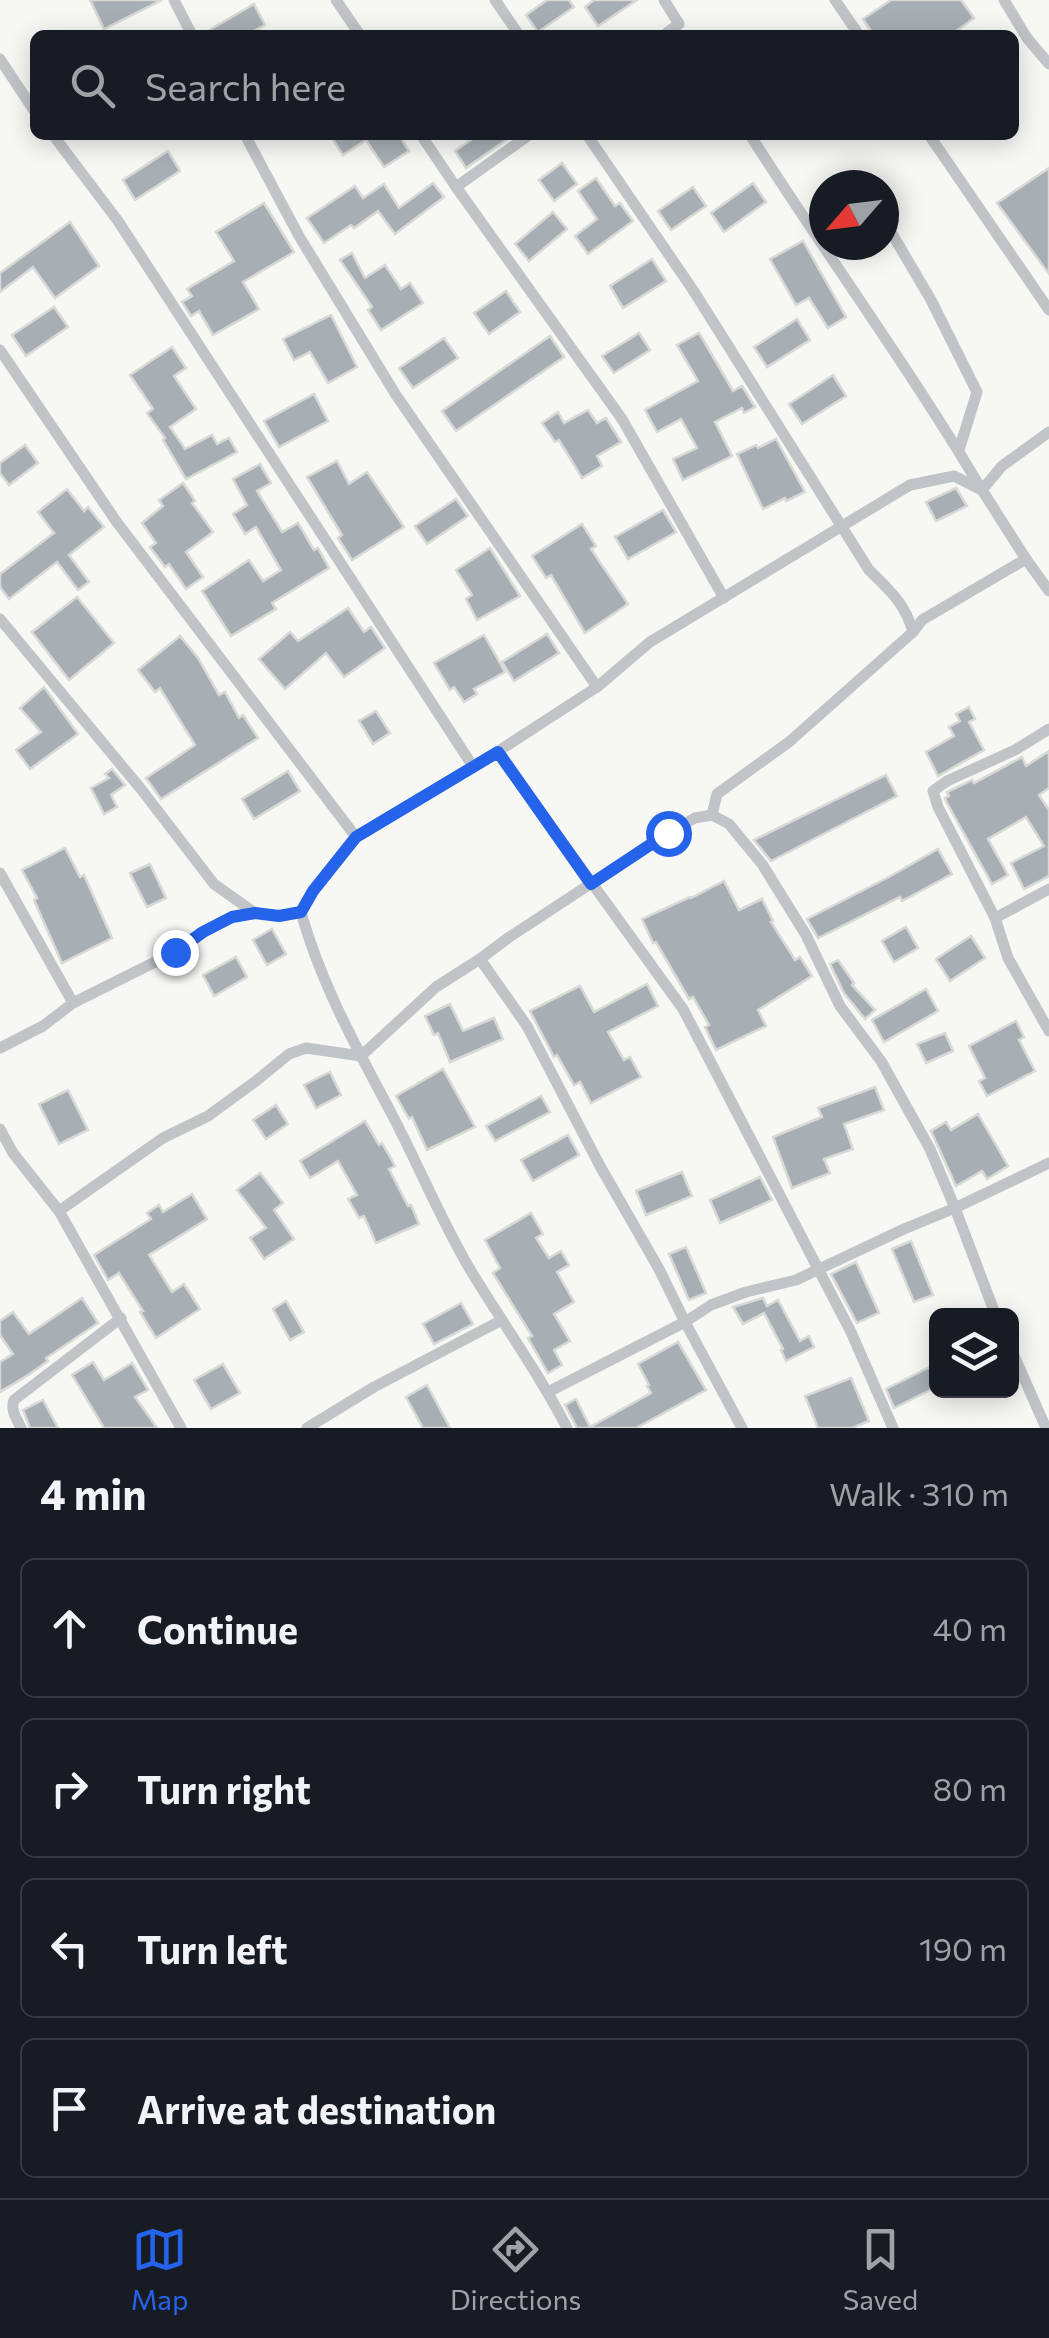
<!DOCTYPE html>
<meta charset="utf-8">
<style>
:root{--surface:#171b24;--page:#242831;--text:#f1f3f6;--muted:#9ea1a6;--line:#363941;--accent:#2563eb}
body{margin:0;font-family:Commissioner,sans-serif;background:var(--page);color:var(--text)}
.controls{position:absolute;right:30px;bottom:30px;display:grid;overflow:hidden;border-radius:15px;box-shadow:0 5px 25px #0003}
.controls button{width:90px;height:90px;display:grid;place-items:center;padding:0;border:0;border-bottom:2px solid var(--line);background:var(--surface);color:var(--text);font:50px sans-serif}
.compass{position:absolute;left:809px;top:170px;width:90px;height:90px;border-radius:50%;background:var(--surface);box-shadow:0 5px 25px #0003;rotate:242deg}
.stop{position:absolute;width:30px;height:30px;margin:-22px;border:8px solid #2563eb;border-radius:50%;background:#fff}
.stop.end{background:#2563eb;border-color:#fff;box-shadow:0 2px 10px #0008}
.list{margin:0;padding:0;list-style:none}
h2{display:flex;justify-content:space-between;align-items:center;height:130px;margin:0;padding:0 40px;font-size:42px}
h2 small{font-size:32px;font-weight:400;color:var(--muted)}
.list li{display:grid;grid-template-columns:65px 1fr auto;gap:30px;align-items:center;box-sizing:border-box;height:140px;margin:0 20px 20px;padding:0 20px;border:2px solid var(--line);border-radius:15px}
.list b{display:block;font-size:38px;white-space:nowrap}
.list em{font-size:32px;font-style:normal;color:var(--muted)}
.icon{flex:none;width:55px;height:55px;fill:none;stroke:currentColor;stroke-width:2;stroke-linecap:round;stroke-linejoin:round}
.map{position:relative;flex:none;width:1049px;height:1428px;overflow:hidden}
.search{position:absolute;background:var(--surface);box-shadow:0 5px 25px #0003;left:30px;right:30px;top:30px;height:110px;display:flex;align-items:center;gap:25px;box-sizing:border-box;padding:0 35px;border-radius:15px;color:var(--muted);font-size:38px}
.sheet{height:770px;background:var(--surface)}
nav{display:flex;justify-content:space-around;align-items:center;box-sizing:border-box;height:140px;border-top:2px solid var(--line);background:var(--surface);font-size:28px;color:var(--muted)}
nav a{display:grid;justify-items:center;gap:5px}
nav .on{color:var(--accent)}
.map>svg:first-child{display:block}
.building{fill:#a7afb4;stroke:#d8d8d6;stroke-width:2.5}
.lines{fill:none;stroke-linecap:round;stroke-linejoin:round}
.minor{stroke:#c0c4c7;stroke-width:11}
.route{stroke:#2563eb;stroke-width:12}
</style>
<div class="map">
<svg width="1049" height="1428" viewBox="0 0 1049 1428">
<rect width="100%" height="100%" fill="#f7f7f4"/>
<g class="building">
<polygon points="90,0 162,0 104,29"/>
<polygon points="547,0 569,0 574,7 538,32 526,15"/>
<polygon points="594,0 637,0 598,26 585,7"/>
<polygon points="891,0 961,0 974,18 951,35 874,35 863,19"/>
<polygon points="254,4 265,25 246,35 201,35"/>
<polygon points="330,135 399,135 409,151 384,167 366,140 343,155"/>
<polygon points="478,135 503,135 506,140 466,168 455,151"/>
<polygon points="168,151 180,171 135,200 123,180"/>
<polygon points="562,163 577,184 554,201 539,180"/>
<polygon points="1049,168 1049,274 997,203"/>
<polygon points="596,178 615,206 620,203 633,221 588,254 575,236 597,219 578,191"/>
<polygon points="433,183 444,197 395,234 378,211 354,228 351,225 324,243 307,218 355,186 363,198 384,184 399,208"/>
<polygon points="753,183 766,202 724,232 711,213"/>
<polygon points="693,187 706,206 671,230 658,211"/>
<polygon points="264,203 294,252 243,282 259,309 213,335 199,311 191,316 182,302 192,296 187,289 234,261 216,232"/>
<polygon points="553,212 567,229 529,261 515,244"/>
<polygon points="70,222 99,266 55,298 33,267 0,292 0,273"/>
<polygon points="803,241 846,317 828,328 809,298 796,305 770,259"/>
<polygon points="352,253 365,278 385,265 401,289 410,283 423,303 381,330 368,310 372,307 340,260"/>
<polygon points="652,259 666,281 623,308 610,286"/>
<polygon points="506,291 520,312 489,334 474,313"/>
<polygon points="54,307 68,327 26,356 12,335"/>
<polygon points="331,315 357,367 328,383 310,352 294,360 283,339"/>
<polygon points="797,319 810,340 767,367 754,347"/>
<polygon points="639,333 650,350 614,373 602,356"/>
<polygon points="699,333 733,391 742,386 755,407 744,413 742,408 715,422 732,456 683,480 673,459 697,448 681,419 657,432 645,410 698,381 677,345"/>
<polygon points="550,336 564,357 456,431 442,411"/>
<polygon points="444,338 458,358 413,388 399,368"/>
<polygon points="172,347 186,368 174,376 196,409 170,427 185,449 212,435 217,444 229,438 237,452 186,479 163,440 165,438 147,413 153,409 130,375"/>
<polygon points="833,375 846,396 802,424 789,404"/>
<polygon points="314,394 328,421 279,447 264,421"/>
<polygon points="588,410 597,423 606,418 621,442 597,456 602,466 582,478 559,440 555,442 542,423 558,412 564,423"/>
<polygon points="776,439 805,492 786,501 785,498 763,509 737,454 756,445 758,448"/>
<polygon points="25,445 38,463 9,485 0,473 0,463"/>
<polygon points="337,461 349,484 367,472 404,527 352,560 338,538 342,535 307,477"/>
<polygon points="260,464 271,483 257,491 282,532 298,523 314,550 318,548 329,568 272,603 276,609 231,636 202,591 249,560 263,581 281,570 256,527 245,534 233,514 247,505 233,479"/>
<polygon points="183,483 195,501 192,503 213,532 186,552 203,577 186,589 169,564 165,567 150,547 156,543 142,523 163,506 159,500"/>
<polygon points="956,488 967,506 936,521 926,502"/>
<polygon points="67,489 84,511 88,507 104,527 69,555 89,582 78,590 57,562 9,599 0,587 0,574 54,533 38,512"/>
<polygon points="456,499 468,516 427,544 415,526"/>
<polygon points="663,510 676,532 628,559 615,537"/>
<polygon points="582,524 596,546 591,549 628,604 585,633 551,575 546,578 532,556"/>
<polygon points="490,548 520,596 477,620 466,599 472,595 456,570"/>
<polygon points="77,597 114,643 69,680 32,632"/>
<polygon points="348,608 364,632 371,627 385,648 344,677 326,653 285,689 259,659 290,632 298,641"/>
<polygon points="547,634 559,653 514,681 502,662"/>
<polygon points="484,635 505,672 474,689 477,694 464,702 454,687 450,690 434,663"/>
<polygon points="180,636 198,658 219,695 225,692 239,718 243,715 258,738 161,799 146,778 195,745 160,688 155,692 138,670"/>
<polygon points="44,687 78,734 30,769 16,750 41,732 20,708"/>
<polygon points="969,707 975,719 969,722 984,750 938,776 926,752 954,736 949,727 960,721 956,714"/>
<polygon points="376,711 390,733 373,744 359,721"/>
<polygon points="1049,751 1049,788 1039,795 1049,810 1049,876 1024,889 1011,863 1044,846 1026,817 988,839 1008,875 992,884 947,803 945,798 949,796 947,792 972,780 974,783 1022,757 1026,766"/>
<polygon points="112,769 125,785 111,795 117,807 104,814 91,788 109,778 105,774"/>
<polygon points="288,771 300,791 254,819 242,799"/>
<polygon points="886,775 897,796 771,861 754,840"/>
<polygon points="65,848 80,877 84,875 112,938 62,963 34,900 37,898 22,870"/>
<polygon points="938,849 952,874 902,901 900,897 818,938 807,919 889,877"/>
<polygon points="150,864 166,898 147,907 130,873"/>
<polygon points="724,881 739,910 762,899 773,921 771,922 795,960 800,957 812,976 758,1010 766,1026 716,1050 705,1027 709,1025 693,997 689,999 656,942 653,943 642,919 690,897 691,898"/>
<polygon points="906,927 918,948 894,962 882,941"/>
<polygon points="272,929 286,954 267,965 253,940"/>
<polygon points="971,936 985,958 950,981 936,959"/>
<polygon points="236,957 247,977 214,996 203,975"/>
<polygon points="838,960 854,983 852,985 875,1010 865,1019 844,993 830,964"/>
<polygon points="647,984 658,1006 608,1032 624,1060 630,1057 641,1077 591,1103 580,1082 574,1085 557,1055 554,1057 530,1011 580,986 594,1012"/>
<polygon points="926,989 938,1011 884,1042 872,1020"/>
<polygon points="450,1004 463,1031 494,1018 503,1039 450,1062 438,1033 434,1035 425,1016"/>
<polygon points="1016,1021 1024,1037 1019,1040 1035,1071 987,1096 979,1081 985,1078 969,1046"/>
<polygon points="945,1033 953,1051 926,1063 917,1044"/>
<polygon points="443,1069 475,1127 427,1150 412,1117 409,1119 396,1096"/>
<polygon points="330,1072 341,1095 316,1108 304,1085"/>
<polygon points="875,1087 884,1110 844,1124 853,1149 824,1159 830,1173 792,1188 773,1137 822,1117 818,1108"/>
<polygon points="68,1090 88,1130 59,1144 39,1104"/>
<polygon points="541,1096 550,1112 495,1141 486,1126"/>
<polygon points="276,1105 288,1124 266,1139 253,1120"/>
<polygon points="978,1114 1008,1166 987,1179 982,1171 956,1186 931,1131 946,1122 951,1130"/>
<polygon points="365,1121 379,1145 382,1143 395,1166 389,1169 408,1206 411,1205 419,1224 376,1243 364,1216 359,1218 348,1199 357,1195 338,1161 310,1178 300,1161"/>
<polygon points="568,1135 579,1155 533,1181 521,1160"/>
<polygon points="682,1172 692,1196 646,1215 636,1191"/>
<polygon points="260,1173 283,1203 274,1210 294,1239 264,1259 250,1238 266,1228 237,1190"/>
<polygon points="760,1177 772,1200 720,1223 710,1200"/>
<polygon points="192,1194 207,1219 149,1255 172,1292 184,1284 200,1309 156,1338 140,1312 143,1311 119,1273 108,1280 94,1255 151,1219 147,1213 159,1205 163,1212"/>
<polygon points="531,1213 543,1234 536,1238 549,1258 561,1251 569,1265 557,1272 574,1302 554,1314 570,1341 554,1350 562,1365 548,1373 528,1338 532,1336 493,1273 500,1268 485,1240"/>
<polygon points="911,1241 933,1295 914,1302 892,1249"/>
<polygon points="686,1247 706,1293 689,1300 669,1254"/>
<polygon points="856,1262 879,1313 857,1323 831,1274"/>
<polygon points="82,1298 98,1323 46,1358 48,1361 28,1375 0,1392 0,1362 13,1354 0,1335 0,1321 13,1312 29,1334"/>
<polygon points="763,1298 767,1306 778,1300 800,1341 809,1336 814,1347 786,1361 781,1350 783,1349 764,1313 743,1324 733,1307"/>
<polygon points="286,1301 304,1332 290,1340 273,1309"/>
<polygon points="461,1303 473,1324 434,1344 423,1324"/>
<polygon points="678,1342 706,1390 636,1428 577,1428 565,1405 576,1399 590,1427 651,1393 647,1386 649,1385 638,1364"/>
<polygon points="93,1362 104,1380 132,1363 148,1390 135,1397 157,1428 104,1428 72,1375"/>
<polygon points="223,1364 240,1393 211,1409 194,1380"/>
<polygon points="936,1364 936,1387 894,1408 886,1389"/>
<polygon points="851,1378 869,1421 852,1428 818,1428 805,1396"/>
<polygon points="427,1385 450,1428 423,1428 406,1397"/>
<polygon points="43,1400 58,1428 30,1428 23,1410"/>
</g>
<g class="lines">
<g class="minor">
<polyline points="174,0 192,35"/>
<polyline points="336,0 360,35"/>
<polyline points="495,0 519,35"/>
<polyline points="664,0 679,24 664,35"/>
<polyline points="835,0 859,35"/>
<polyline points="1004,0 1027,38 1049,64"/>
<polyline points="0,59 35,112"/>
<polyline points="53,135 118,221 472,765"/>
<polyline points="245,135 299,236 396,395 597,687"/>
<polyline points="421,135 456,187 529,135"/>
<path d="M587 135 693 290 869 570C890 591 905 603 913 632"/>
<path d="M750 135C826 254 910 369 982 490L1002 466 1049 432"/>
<polyline points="929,135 1049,310"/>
<polyline points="859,180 862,185"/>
<polyline points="456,187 622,419 724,598"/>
<polyline points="884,220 931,300 977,392 959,450"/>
<polyline points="0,350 116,521 356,837"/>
<polyline points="0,619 141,789 214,884 255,913"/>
<polyline points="1049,729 1015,750 947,781 933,791 938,807 995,918 1008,958 1049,1031"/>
<polyline points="497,752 683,1009 851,1332 893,1428"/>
<polyline points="712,815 717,794 789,742 913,632 922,620 1026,559"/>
<polyline points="0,873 73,1003"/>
<polyline points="301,912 313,891 356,837 497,752 597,687 650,642 910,485 954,476 982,490 1026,559 1049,591"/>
<polyline points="995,918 1049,889"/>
<polyline points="480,959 508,938 668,833 695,818 712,815 729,824 762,864 806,935 840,1006 881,1061 930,1149 955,1208 904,1229 796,1280 746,1292 711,1305 685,1322 742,1428"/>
<path d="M0 1048 43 1026 73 1003 175 952 203 932 232 917 255 913 279 916 301 912C320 981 355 1045 388 1107 417 1161 440 1219 471 1271 503 1324 539 1373 567 1428"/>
<polyline points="0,1129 13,1153 59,1211 181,1428"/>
<polyline points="59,1211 163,1138 208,1116 256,1081 289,1054 306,1048 361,1056 436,987 480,959 527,1026 600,1166 659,1269 685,1322 548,1392"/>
<polyline points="996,1316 955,1208 1049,1163"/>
<polyline points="1012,1351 1046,1428"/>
<path d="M21 1428C17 1419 10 1410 14 1400L121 1318"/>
<polyline points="307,1428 374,1387 502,1320"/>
</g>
</g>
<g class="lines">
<polyline class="route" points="175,952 203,932 232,917 255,913 279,916 301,912 313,891 356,837 498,752 591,884 668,833"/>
</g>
</svg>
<div class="controls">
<button><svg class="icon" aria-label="layers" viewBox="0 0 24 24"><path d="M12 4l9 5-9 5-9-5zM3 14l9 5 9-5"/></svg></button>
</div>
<svg class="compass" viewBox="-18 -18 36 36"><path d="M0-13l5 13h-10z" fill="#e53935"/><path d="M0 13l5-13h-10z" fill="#9ea1a6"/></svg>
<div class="stop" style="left:668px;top:833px"></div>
<div class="stop end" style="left:175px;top:952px"></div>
<div class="search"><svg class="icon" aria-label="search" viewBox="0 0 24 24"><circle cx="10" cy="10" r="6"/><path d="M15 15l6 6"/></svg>Search here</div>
</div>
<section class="sheet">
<h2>4 min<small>Walk · 310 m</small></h2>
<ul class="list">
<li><svg class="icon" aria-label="ahead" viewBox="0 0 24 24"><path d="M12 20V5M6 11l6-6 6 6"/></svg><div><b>Continue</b></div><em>40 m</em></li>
<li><svg class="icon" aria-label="right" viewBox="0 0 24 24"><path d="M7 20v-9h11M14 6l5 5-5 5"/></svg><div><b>Turn right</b></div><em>80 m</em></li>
<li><svg class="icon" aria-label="left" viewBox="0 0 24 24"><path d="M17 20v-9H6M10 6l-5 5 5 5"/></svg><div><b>Turn left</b></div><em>190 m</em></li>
<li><svg class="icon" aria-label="arrive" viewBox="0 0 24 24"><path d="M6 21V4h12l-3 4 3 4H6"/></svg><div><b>Arrive at destination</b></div></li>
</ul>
</section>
<nav>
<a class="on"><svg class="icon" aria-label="map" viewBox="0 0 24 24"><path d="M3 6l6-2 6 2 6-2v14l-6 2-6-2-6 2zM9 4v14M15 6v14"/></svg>Map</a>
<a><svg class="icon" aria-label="directions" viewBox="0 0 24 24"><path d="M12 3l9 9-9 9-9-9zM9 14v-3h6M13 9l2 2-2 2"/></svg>Directions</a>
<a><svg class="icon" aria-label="saved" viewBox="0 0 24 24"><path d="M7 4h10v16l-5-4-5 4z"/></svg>Saved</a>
</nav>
